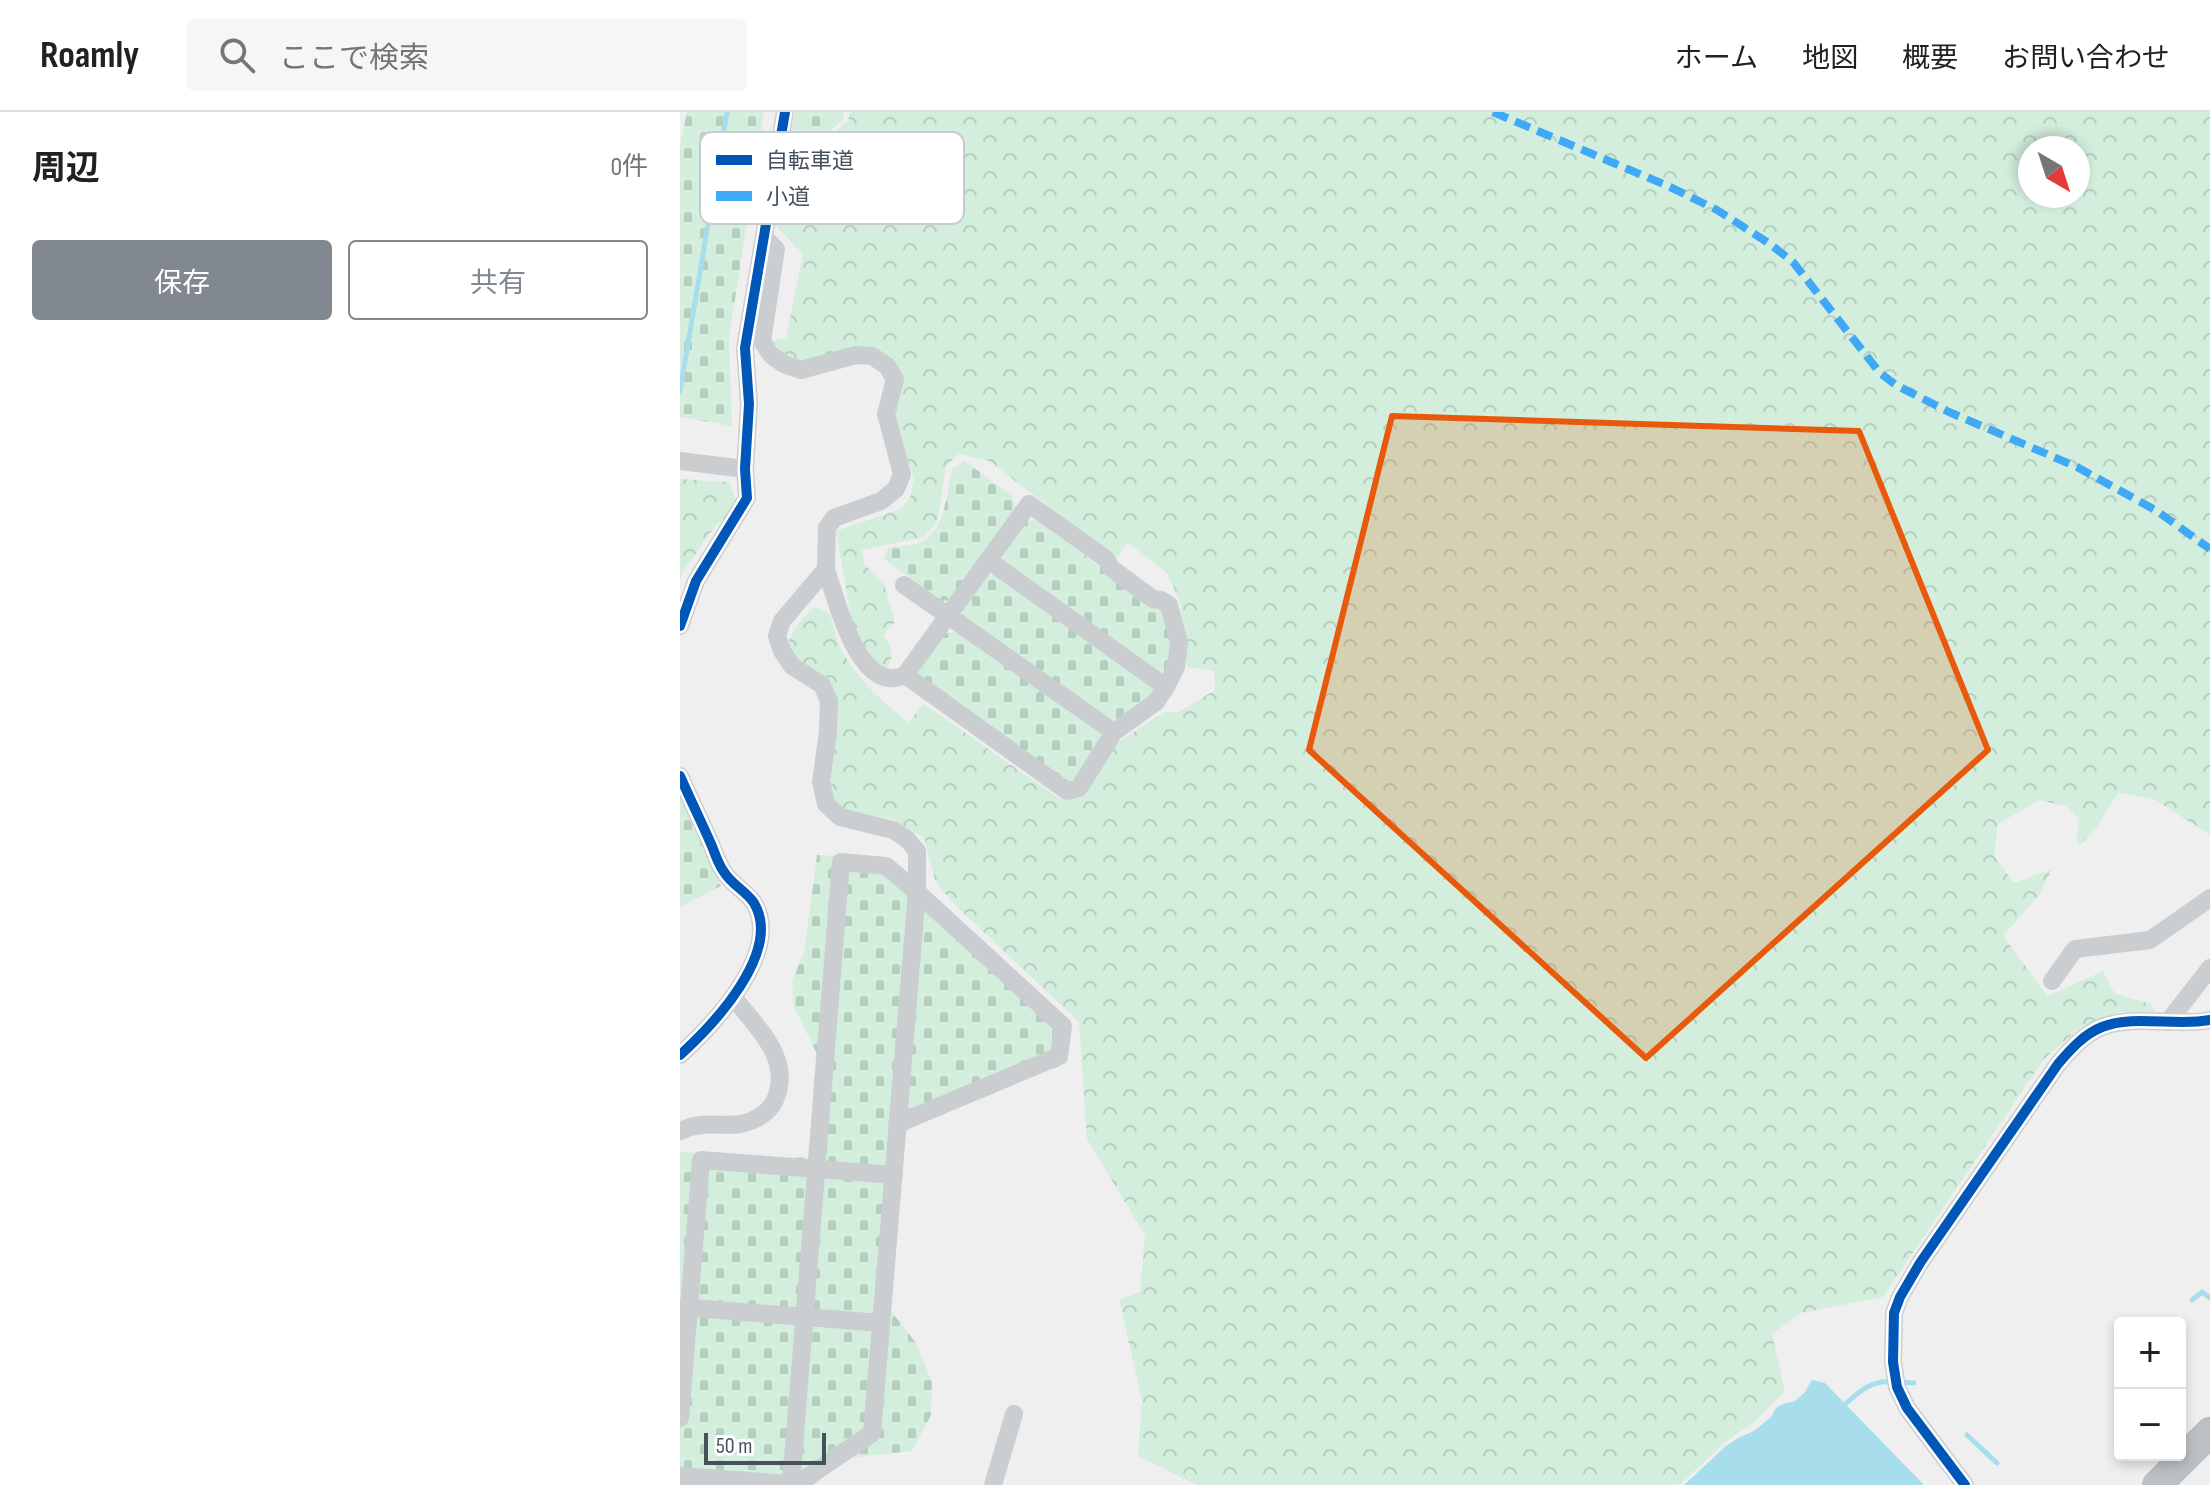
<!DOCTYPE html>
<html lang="ja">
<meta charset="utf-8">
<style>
:root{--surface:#fff;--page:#f6f6f6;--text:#202124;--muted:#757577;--line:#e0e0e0;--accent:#82888f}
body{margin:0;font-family:"Sofia Sans Condensed","Noto Sans JP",sans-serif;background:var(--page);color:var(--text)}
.controls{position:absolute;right:24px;bottom:24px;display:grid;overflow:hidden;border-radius:8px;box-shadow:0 4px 12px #0003}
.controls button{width:72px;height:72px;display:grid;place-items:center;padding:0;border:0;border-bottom:2px solid var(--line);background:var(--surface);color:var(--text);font:40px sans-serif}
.compass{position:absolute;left:1338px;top:24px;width:72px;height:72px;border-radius:50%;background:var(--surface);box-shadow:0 4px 12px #0003;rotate:141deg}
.scale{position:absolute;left:24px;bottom:20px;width:122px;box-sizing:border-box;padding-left:8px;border:4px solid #46515b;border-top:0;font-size:22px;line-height:28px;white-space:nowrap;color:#46515b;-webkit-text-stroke:6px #fff;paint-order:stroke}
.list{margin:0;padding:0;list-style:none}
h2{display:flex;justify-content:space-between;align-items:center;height:104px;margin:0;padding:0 32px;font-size:34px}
h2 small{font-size:26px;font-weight:400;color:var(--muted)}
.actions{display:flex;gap:16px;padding:24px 32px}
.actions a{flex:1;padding:18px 0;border:2px solid var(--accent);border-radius:8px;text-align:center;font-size:28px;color:var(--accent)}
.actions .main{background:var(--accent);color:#fff}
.icon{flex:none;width:44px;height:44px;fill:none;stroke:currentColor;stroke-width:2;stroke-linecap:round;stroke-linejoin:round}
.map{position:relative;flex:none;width:1530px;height:1373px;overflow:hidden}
header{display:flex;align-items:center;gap:48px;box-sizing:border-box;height:112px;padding:0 40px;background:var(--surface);border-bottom:2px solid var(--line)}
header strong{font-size:38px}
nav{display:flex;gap:44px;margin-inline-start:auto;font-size:28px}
.search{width:560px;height:72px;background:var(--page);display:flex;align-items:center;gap:20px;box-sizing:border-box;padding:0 28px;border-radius:8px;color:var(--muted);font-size:30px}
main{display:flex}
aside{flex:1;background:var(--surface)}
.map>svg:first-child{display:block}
.forest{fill:url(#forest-crowns);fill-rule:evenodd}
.cemetery{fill:url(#cemetery-stones)}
.water{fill:#a8deec}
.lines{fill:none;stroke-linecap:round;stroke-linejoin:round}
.stream{stroke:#a8deec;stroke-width:5}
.highway-casing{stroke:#b4b9bf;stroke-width:30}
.minor{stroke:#cbced0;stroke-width:18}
.highway{stroke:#bbc0c5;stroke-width:28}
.quiet{stroke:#3fa9f5;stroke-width:8;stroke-dasharray:16 8;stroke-linecap:butt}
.cycleway-casing{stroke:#fff;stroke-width:15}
.cycleway{stroke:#0057b8;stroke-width:10}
.marked{fill:#e8590c;fill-opacity:0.2;stroke:#e8590c;stroke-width:6;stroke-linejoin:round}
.key{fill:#fff;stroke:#c8cbce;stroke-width:2}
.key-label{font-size:22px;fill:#46515b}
</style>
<header>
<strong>Roamly</strong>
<div class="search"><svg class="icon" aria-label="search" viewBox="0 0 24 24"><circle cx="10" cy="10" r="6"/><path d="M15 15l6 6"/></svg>ここで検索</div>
<nav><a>ホーム</a><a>地図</a><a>概要</a><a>お問い合わせ</a></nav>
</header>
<main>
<aside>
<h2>周辺<small>0件</small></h2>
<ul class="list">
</ul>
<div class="actions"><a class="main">保存</a><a>共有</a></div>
</aside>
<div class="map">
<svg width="1530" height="1373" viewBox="0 0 1530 1373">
<defs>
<pattern id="forest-crowns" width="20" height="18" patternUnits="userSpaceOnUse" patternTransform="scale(2)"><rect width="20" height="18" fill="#d3eedd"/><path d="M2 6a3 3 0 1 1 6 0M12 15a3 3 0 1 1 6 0" fill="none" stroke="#b6cec0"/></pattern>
<pattern id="cemetery-stones" width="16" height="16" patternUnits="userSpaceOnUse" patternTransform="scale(2)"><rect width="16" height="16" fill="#d3eedd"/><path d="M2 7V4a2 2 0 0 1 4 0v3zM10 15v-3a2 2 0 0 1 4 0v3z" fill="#b6cec0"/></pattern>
</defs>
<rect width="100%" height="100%" fill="#f0efef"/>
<g class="forest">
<path d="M170 0H1530V723L1474 687 1438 681 1415 718 1400 733 1396 728 1399 707 1386 694 1359 688 1318 712 1314 744 1334 771 1372 757 1359 783 1323 824 1368 884 1423 859 1435 882 1471 892 1476 900H1440L1401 915 1364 947 1203 1185 1121 1201 1092 1222 1105 1279 1075 1310 1045 1330 1003 1370 998 1373H517L458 1344 462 1288 439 1188 460 1180 465 1123 407 1027 399 910 273 791 255 769 244 726 212 707 166 698 152 689 148 672 156 602 117 551 108 532C113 515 122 506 135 495L150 502C153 512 155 524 159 533 174 564 202 590 228 610L244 592 380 687 405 680 438 630 484 600H499L535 578 534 559 507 555 500 490 487 461 447 430 437 446 309 349 279 342 266 354 257 410 244 425 182 438 184 452 204 471 215 510 203 523C212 535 215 542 207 556L195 551 174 522 156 419 221 397 230 385 234 366 211 300 215 253 120 250 103 243 93 229 106 226 123 142 98 116 115 22 147 27 168 9ZM1350 36H1398V84H1350Z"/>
<polygon points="0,367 49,370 56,388 47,406 36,413 2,461 0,469"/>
</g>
<g class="cemetery">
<polygon points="7,0 84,0 49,226 52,314 0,305 0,33"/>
<polygon points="115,0 164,0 163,8 145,23 112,17"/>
<path d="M285 349 332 384 336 397 271 488 261 489 204 447 208 436C218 434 231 434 240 431 265 419 267 381 272 357Z"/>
<polygon points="356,408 482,500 492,531 490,556 478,562 325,453 321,439 342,410"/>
<polygon points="304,463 318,463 473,574 473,586 440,608 429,607 283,506 282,494"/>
<polygon points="275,519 419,619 423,629 396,672 387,672 241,567 238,559 263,522"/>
<polygon points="0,682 41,774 0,795"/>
<polygon points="137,743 204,746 391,914 387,951 235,1014 223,1022 211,1199 236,1231 252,1270 251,1303 232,1339 168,1346 154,1354 135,1373 0,1373 0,1040 129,1046 136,940 114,895 112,869 124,840"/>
</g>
<polygon class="water" points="1132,1268 1145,1271 1244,1373 1004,1373 1046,1334 1058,1326 1074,1319 1091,1305 1096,1296 1103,1292 1115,1289 1124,1281"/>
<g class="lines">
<g class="stream">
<polyline points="0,279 47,0"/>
<polyline points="1512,1188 1522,1180 1530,1186"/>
<polyline points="1221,1270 1234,1271"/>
<path d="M1162 1295C1177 1282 1189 1268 1211 1270"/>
<polyline points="1287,1323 1317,1351"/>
</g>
<defs>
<polyline id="highway" points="1477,1373 1530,1320"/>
</defs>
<use href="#highway" class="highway-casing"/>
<g class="minor">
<polyline points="84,125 96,137 82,229 91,243 104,252 121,258 176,243 192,244 207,254 215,267 206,302 222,362 216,377 201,389 154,406 147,416 146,457 102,509 97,524 102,539 112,554 142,573 149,589 148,620 141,670 146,692 160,705 213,718 227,727 237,739 237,780 383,914 379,944 217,1012"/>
<polyline points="0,349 65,357"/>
<polyline points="308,448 486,575"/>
<path d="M146 457C156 487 179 585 225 563L349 392 426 447 431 456 473 487 481 488 489 493 499 531 496 555 486 575 476 590 434 620 399 676 387 679 225 563"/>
<polyline points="224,473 434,620"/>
<polyline points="0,514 16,469 67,386 65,357 69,292 65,236 105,0"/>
<path d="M0 664C10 687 21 709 31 732 35 741 38 752 44 760 51 772 66 779 74 791 103 840 33 913 0 943"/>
<polyline points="1372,869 1395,837 1470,828 1530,786"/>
<polyline points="1488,910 1530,856"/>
<path d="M0 1019C24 1008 38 1015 61 1012 75 1009 89 1001 95 988 113 947 77 916 54 886"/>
<polyline points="0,1195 201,1211"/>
<polyline points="0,1306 21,1048 214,1063"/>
<polyline points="0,1364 111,1372 122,1369 192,1321 237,780 206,754 161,750 111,1372"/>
<polyline points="313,1373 334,1302"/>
<path d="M1285 1373 1227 1296 1217 1275 1213 1250 1214 1201 1220 1185 1240 1151 1378 952C1390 938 1404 922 1422 915 1454 902 1496 915 1530 908"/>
</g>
<use href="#highway" class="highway"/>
<polyline class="quiet" points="813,0 988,74 1037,98 1090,132 1113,150 1200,261 1216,273 1269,300 1397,355 1477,399 1530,437"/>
<defs>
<g id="cycleway">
<polyline points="0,514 16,469 67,386 65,357 69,292 65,236 105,0"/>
<path d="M0 664C10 687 21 709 31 732 35 741 38 752 44 760 51 772 66 779 74 791 103 840 33 913 0 943"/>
<path d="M1285 1373 1227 1296 1217 1275 1213 1250 1214 1201 1220 1185 1240 1151 1378 952C1390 938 1404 922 1422 915 1454 902 1496 915 1530 908"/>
</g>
</defs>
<use href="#cycleway" class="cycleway-casing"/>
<use href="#cycleway" class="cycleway"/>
</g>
<path class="marked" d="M712 304 1179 319 1308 638 966 946 629 638Z"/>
<rect x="20" y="20" width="264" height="92" rx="12" class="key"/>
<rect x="36" y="43" width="36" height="10" fill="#0057b8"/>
<rect x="36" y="79" width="36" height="10" fill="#3fa9f5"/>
<g class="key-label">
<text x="86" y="56">自転車道</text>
<text x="86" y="92">小道</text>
</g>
</svg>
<div class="controls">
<button>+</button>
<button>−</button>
</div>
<svg class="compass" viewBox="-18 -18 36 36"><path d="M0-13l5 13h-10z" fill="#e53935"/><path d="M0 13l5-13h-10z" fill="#757577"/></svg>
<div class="scale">50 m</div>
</div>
</main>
